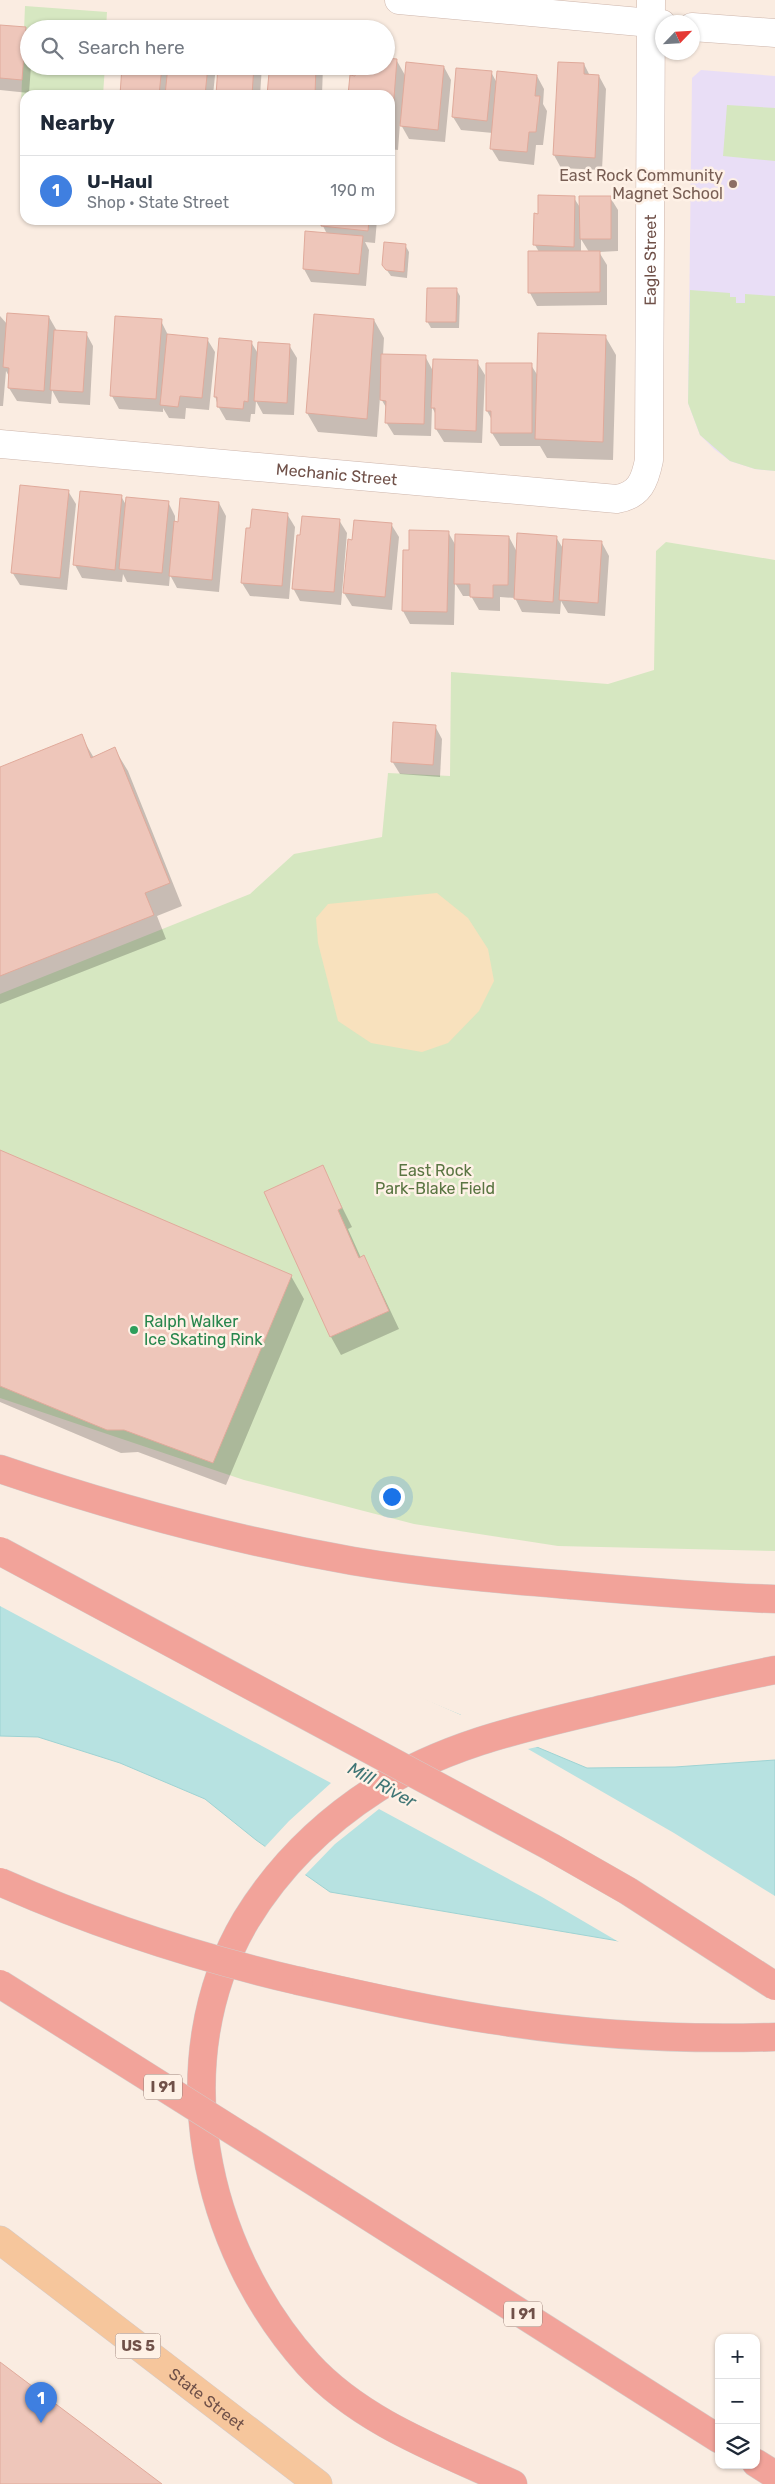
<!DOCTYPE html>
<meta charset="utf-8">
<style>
:root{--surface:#fff;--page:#f2f2f3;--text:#1f2937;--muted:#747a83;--line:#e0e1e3;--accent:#0b8043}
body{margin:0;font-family:Rubik,sans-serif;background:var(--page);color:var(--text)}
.controls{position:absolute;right:15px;bottom:15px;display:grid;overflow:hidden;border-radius:10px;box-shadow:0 1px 4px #0004}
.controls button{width:45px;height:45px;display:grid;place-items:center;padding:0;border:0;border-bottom:1px solid var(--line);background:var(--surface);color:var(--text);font:25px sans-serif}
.compass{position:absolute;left:655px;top:15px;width:45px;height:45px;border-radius:50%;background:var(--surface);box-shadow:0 1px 4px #0004;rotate:65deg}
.you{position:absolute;left:391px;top:1496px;width:18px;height:18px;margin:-12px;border:4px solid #fff;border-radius:50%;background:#1a73e8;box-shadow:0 0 0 8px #1a73e833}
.badge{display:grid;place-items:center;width:32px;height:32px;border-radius:50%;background:var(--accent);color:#fff;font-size:16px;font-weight:700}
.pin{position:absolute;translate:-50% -41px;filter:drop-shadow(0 1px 2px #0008)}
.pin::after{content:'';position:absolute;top:26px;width:18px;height:15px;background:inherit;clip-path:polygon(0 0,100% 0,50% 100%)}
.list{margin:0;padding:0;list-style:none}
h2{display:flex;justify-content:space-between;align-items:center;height:65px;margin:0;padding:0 20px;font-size:21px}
h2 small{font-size:16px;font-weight:400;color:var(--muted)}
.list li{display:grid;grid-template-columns:32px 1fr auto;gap:15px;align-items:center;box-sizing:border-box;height:70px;padding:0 20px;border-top:1px solid var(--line)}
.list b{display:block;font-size:19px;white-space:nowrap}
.list p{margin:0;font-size:16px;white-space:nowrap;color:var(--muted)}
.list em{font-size:16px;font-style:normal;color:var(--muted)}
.icon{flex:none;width:28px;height:28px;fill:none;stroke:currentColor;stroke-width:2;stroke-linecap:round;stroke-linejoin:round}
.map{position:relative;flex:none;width:775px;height:2484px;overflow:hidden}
.search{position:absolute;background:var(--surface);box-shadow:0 1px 4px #0004;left:20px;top:20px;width:375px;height:55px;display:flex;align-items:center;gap:12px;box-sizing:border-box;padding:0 18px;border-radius:28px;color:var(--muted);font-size:19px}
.panel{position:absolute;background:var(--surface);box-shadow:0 1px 4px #0004;left:20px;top:90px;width:375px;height:135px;border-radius:15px}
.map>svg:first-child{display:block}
.education{fill:#e9def6}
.green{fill:#d6e7c1}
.sand{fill:#f8e1bd}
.water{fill:#b7e2e1;stroke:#9ed3d3}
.pier{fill:#faece1}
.shadow{fill:#0003;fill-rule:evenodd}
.building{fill:#eec6ba;stroke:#e0aa9b}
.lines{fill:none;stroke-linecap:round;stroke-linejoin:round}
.minor-casing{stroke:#cdb5ab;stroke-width:29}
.primary-casing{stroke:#d4cbc8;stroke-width:29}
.motorway-casing{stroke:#d4cbc8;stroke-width:29}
.minor{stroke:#fff;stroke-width:28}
.primary{stroke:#f6c69c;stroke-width:28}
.motorway{stroke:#f2a39a;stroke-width:28}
.motorway-bridge-casing{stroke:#d4cbc8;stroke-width:29;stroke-linecap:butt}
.motorway-bridge{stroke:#f2a39a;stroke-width:28}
.education-dot{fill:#8d6e63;stroke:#fef1e6;stroke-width:2}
.leisure-dot{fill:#2e9e5b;stroke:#fef1e6;stroke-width:2}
.labels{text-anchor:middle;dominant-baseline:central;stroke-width:5;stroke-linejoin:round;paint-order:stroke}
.shield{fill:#fef1e6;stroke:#9b8178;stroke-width:1}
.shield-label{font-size:15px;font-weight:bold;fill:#705149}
.education-label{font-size:16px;fill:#785e54;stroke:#fef1e6;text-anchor:end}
.street-label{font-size:16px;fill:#705149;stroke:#fef1e6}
.park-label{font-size:16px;fill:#5a7542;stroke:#fef1e6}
.leisure-label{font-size:16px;fill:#27864d;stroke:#fef1e6;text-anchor:start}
.water-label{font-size:18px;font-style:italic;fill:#3f7575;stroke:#fef1e6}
</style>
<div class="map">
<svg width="775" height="2484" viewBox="0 0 775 2484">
<rect width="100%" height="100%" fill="#faece1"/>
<polygon class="education" points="701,70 775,76 775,471 755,469 730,461 714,449 700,435 688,403 692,78"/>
<g class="green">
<polygon points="25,6 107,12 106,29 29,29 29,66 105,66 103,95 25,95 25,128 20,128"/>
<polygon points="727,105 775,108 775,161 723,156"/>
<polygon points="690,290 730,293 730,297 736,297 736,303 745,303 745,294 775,296 775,471 755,469 730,461 700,435 688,403"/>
<polygon points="666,542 775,560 775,1551 558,1546 414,1524 244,1480 0,1398 0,994 250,894 294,854 382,837 388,773 450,776 451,672 608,684 654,670 656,551"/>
</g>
<polygon class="sand" points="437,893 468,918 488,949 494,981 479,1011 448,1043 422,1052 371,1043 338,1021 318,943 316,918 328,904"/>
<polygon class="water" points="0,1586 379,1681 587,1768 675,1767 775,1760 775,1934 642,1945 330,1892 256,1840 205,1799 120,1763 38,1737 0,1736"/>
<polygon class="pier" points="76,1546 214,1596 300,1636 380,1679 461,1715 464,1714 541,1746 528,1749 674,1833 775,1896 775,1937 642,1948 624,1945 542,1897 379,1809 335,1844 304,1876 264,1848 289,1821 331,1783 0,1606 0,1583 5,1584"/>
<g class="shadow">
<polygon points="0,26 25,29 29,34 29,66 31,66 29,93 0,90"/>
<polygon points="397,61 406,77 444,67 451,80 445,142 409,139 400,123 398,150 390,149 390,95 349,95 356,78"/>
<polygon points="584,64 590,76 599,76 606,89 602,170 561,168 554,155"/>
<polygon points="123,66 216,66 213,95 121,95"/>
<polygon points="220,66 262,66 260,95 217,95"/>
<polygon points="277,66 323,66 322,95 269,95"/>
<polygon points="491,72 497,83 537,76 544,89 543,104 547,111 543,145 536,145 534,165 499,161 491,148 493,133 461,130 453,117"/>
<path d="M610 197 618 210V251L599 252 607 265V305L537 306 530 293 539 252 535 245 536 215 574 198 581 209ZM581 239 589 252H581Z"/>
<polygon points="323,220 377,220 375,243 365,242 369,250 366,286 311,282 304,269 327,234 323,226"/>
<polygon points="405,245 409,252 407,278 391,276 383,265"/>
<polygon points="456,289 460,296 459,328 431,328 427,321"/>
<polygon points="0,316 7,324 49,317 57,331 86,333 93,346 90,405 59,403 52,390 51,404 17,401 9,388 10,378 6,371 3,406 0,406"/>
<polygon points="116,318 161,321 168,335 207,339 215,352 209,410 186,408 185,419 169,418 163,408 163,412 119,409 112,396"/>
<polygon points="374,320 384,338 383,355 425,356 433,371 477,362 485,375 482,443 444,442 436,429 436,415 432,407 431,436 394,435 386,422 387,409 380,397 377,437 318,432 307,413"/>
<polygon points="605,336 616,355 613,460 547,458 540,446 500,446 492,433 492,420 487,411 487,364 531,365 538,376"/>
<polygon points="251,342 259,355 289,345 297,358 294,415 263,414 256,401 255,414 251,414 250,422 226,420 218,406 215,396"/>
<polygon points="68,491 76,504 67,590 20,585 12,572"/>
<polygon points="121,496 126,505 168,502 175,516 175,523 179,523 219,503 226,516 219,592 177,588 170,575 169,586 127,582 123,574 122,582 82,578 75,565"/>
<polygon points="287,514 295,527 289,599 250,596 242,583 251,530"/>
<polygon points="339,520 347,533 341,605 300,601 293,588"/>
<polygon points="391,524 399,537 392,610 352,606 344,593 354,541"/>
<polygon points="448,532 456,546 509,537 517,552 556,537 564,550 602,543 609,556 605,616 568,613 561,601 560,614 522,612 515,598 500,597 500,611 479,610 471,596 463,596 455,583 454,625 410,624 403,611 410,552"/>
<polygon points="435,726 442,739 440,777 400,774 392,761"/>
<polygon points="81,736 94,758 114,748 128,771 182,906 157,916 166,939 0,1004 0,768"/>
<polygon points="0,1152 291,1276 304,1299 226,1485 138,1452 121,1453 0,1402"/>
<polygon points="322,1167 352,1227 348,1229 361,1258 364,1257 374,1276 399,1329 341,1355 331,1337 265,1193"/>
</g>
<g class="building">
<polygon points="0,25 26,27 22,80 0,78"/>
<polygon points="386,58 397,59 391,137 390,95 348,95 350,75 355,76 356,66 386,66"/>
<polygon points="406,62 444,66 438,130 400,126"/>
<polygon points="558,62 584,63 584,74 599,75 595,158 553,155"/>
<polygon points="122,66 162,66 159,95 120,95"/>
<polygon points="168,66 208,66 205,95 165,95"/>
<polygon points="218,66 254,66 252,95 216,95"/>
<polygon points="276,66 316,66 315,95 267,95 269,73 276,73"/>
<polygon points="456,68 492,71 487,121 452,117"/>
<polygon points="497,71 537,75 535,96 540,96 536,132 529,132 527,152 490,149"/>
<polygon points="538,195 575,196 574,247 533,245 534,213 538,214"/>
<polygon points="579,196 611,196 611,239 580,239"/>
<polygon points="322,220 369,220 368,231 321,226"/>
<polygon points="305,231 363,236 359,274 303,269"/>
<polygon points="384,242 406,244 404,272 386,270 382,265"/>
<polygon points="528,251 600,251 600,292 528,293"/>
<polygon points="427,288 457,288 456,322 426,322"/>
<polygon points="7,313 49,316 44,391 8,388 9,368 3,367"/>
<polygon points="314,314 374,319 367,419 306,413"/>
<polygon points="115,316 162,319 156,399 110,396"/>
<polygon points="54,330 87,332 83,392 50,390"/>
<polygon points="538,333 606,335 603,442 535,439"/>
<polygon points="167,334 208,338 202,398 180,396 178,407 160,405"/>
<polygon points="219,338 252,341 248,402 244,401 243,409 217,407 217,397 214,397"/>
<polygon points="258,342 290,344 287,403 254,401"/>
<polygon points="381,354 426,355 424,424 385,423 386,401 380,400"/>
<polygon points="433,359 478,360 476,431 435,429 435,408 431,408"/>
<polygon points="486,363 532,363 532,433 491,433 491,411 486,411"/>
<polygon points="20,485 69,490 60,578 11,573"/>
<polygon points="80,491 122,495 115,570 73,565"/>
<polygon points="126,497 169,501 162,573 119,569"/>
<polygon points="180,498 219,502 212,580 169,576 174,521 178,522"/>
<polygon points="252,509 288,513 282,586 241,583 246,528 250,528"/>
<polygon points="302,516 340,519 334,592 292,589 297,535 300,535"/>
<polygon points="354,520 392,523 385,597 343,593 348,539 352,540"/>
<polygon points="409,530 449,531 447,612 402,611 403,550 409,550"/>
<polygon points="517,533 557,536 553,602 514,599"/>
<polygon points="455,534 509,536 508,585 493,585 493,598 470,597 470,584 454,584"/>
<polygon points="563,539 602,541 598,603 559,600"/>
<polygon points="393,722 436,725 433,765 391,762"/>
<polygon points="82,734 91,758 115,747 170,883 145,893 154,915 0,976 0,767"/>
<polygon points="0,1150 292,1275 213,1463 124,1430 107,1430 0,1386"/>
<polygon points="323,1165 342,1208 338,1210 359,1258 364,1255 389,1311 330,1337 264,1192"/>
<polygon points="0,2362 162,2484 0,2484"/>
</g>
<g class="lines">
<defs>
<g id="minor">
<polyline points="399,0 662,24"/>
<polyline points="692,27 775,33"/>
<path id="s1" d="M0 444 617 499C640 495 645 480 649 460L651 0"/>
</g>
<g id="primary">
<path id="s2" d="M0 2240 318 2484"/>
</g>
<g id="motorway">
<path d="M0 1469C114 1508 234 1540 353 1561 424 1573 497 1579 569 1585 638 1591 706 1597 775 1599"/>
<path d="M299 1981C366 1996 432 2011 500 2021 590 2035 684 2040 775 2037"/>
<polyline points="327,2190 719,2439"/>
<polyline points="756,2463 775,2475"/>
<path d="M513 2484C442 2451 362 2423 308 2364 203 2247 163 2060 246 1920 279 1866 323 1823 376 1789 446 1744 527 1727 607 1708 663 1695 719 1681 775 1670"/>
</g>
</defs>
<use href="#minor" class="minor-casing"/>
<use href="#primary" class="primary-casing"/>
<use href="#motorway" class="motorway-casing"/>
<use href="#minor" class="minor"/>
<use href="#primary" class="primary"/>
<use href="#motorway" class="motorway"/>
<defs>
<g id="motorway-bridge">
<polyline points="0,1551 551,1847 628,1891 775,1986"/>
<path d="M0 1882C97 1925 196 1957 299 1981"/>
<polyline points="0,1984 327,2190"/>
</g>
</defs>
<use href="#motorway-bridge" class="motorway-bridge-casing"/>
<use href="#motorway-bridge" class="motorway-bridge"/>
</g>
<circle class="education-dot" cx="733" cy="184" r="5"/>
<circle class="leisure-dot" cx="134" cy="1330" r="5"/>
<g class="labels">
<g class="shield">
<rect x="144" y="2074.5" width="38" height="25" rx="4"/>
<rect x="504" y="2301.5" width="38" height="25" rx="4"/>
<rect x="115.5" y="2333.5" width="45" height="25" rx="4"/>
</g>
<g class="shield-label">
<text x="163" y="2087">I 91</text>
<text x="523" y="2314">I 91</text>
<text x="138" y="2346">US 5</text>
</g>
<g class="education-label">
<text x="723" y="175">East Rock Community<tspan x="723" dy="18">Magnet School</tspan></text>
</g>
<g class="street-label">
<text stroke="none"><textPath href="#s1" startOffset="874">Eagle Street</textPath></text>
<text stroke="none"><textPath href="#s1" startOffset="338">Mechanic Street</textPath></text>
<text stroke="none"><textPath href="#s2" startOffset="261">State Street</textPath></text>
</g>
<g class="park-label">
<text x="435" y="1170">East Rock<tspan x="435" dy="18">Park-Blake Field</tspan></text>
</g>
<g class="leisure-label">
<text x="144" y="1321">Ralph Walker<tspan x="144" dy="18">Ice Skating Rink</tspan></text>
</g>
<g class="water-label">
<text transform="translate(382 1785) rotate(29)">Mill River</text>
</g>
</g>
</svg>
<div class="controls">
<button>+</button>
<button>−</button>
<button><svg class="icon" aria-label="layers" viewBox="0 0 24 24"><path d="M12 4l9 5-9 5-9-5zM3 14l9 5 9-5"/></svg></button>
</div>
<svg class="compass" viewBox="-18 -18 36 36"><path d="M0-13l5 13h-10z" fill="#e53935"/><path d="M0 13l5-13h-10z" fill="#747a83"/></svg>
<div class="you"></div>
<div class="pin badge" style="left:41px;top:2423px;background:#3f7fe0">1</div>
<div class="search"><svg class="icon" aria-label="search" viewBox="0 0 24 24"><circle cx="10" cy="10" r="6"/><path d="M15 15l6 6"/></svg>Search here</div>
<section class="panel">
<h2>Nearby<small></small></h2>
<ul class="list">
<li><span class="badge" style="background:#3f7fe0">1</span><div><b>U-Haul</b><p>Shop · State Street</p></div><em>190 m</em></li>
</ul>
</section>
</div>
